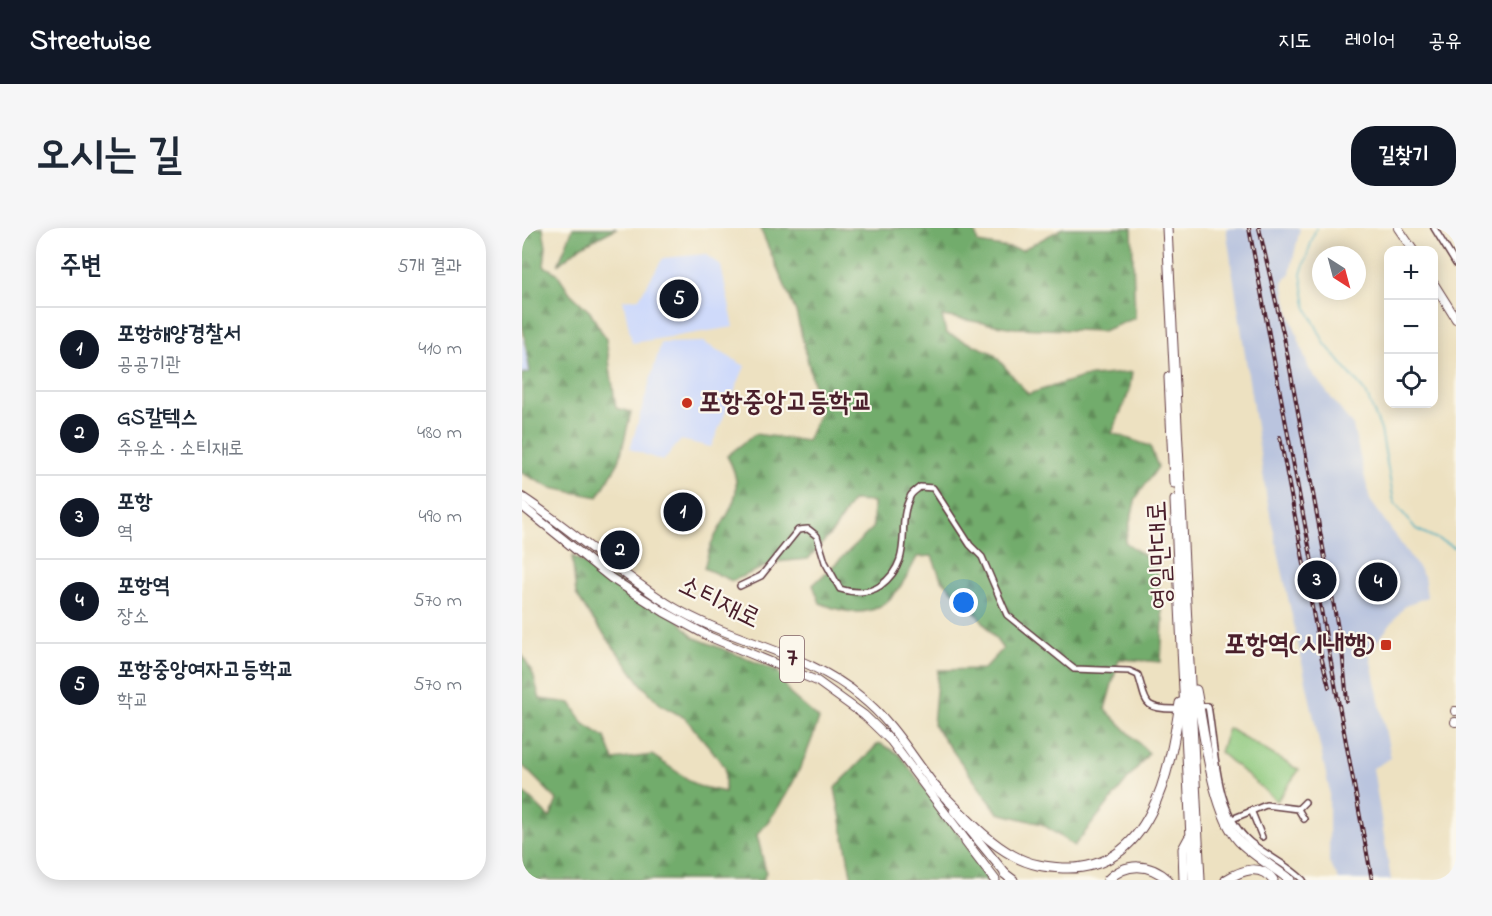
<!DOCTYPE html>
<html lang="ko">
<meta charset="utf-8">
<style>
:root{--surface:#fff;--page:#f6f6f7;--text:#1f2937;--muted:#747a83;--line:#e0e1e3;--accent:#111827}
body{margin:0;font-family:"Indie Flower","Poor Story",sans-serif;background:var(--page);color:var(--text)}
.controls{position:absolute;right:18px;top:18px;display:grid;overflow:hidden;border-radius:12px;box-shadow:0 3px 15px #0003}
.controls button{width:54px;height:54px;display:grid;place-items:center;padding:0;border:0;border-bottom:2px solid var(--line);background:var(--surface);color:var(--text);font:30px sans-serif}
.compass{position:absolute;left:790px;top:18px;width:54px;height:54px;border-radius:50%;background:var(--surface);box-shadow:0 3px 15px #0003;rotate:144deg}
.you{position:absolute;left:442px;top:375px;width:21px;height:21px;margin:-15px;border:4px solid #fff;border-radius:50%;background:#1a73e8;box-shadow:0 0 0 9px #1a73e833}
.badge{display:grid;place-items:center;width:39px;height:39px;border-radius:50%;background:var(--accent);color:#fff;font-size:20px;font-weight:700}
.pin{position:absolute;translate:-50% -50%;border:3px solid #fff;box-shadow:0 2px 6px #0006}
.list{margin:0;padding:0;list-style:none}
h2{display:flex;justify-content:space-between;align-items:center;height:78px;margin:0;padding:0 24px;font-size:26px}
h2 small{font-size:20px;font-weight:400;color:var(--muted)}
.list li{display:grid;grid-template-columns:39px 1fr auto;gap:18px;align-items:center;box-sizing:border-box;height:84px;padding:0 24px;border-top:2px solid var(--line)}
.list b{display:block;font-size:22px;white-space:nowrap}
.list p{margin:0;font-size:20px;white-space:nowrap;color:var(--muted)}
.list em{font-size:20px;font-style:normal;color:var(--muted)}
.icon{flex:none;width:33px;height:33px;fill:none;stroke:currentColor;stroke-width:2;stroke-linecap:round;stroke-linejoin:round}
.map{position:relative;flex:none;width:934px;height:652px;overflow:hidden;border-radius:24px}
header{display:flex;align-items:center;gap:36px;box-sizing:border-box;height:84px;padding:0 30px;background:var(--accent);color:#fff}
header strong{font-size:28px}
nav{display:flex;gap:33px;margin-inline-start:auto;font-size:21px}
.intro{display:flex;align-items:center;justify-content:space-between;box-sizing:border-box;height:144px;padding:0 36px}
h1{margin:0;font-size:42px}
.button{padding:15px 27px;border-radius:24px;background:var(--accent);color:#fff;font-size:21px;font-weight:700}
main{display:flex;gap:36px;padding:0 36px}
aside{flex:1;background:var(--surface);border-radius:24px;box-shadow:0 3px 15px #0003}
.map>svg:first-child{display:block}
.built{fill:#cfdafa}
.industrial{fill:#bac4de}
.green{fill:#8dc87d;stroke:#6c7454;stroke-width:1.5}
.forest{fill:url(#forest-firs);stroke:#5e664c;stroke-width:1.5}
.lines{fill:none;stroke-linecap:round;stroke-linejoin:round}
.stream{stroke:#3ea9be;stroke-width:1.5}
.street-casing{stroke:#623c42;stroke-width:8}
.secondary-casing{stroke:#623c42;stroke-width:10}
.primary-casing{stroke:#623c42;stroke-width:10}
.highway-casing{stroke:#623c42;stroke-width:11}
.street{stroke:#fff;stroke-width:5}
.secondary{stroke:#fff;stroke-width:8}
.primary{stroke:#fff;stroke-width:8}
.highway{stroke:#fff;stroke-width:9}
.rail-casing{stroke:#4a1f2b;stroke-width:4}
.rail{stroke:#fbf7ec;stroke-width:1.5;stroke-dasharray:4.5;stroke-linecap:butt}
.poi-dot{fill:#c8321e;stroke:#fbf7ec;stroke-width:2}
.labels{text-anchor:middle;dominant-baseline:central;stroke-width:4.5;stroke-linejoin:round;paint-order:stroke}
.shield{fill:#fbf7ec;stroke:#7f6065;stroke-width:1.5}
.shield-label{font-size:26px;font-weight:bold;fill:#4a1f2b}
.poi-label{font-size:27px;font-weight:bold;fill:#4a1f2b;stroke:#fbf7ec;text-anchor:start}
.street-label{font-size:27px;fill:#4a1f2b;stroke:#fbf7ec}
</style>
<header>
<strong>Streetwise</strong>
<nav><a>지도</a><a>레이어</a><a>공유</a></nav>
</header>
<div class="intro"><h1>오시는 길</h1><a class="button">길찾기</a></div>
<main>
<aside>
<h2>주변<small>5개 결과</small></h2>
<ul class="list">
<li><span class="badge">1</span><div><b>포항해양경찰서</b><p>공공기관</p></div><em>410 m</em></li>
<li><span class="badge">2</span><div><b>GS칼텍스</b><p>주유소 · 소티재로</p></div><em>480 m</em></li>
<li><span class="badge">3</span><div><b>포항</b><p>역</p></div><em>490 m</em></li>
<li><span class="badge">4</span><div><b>포항역</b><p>장소</p></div><em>570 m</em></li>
<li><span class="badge">5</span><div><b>포항중앙여자고등학교</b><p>학교</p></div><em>570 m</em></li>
</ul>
</aside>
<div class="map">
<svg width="934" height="652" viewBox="0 0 934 652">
<defs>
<pattern id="forest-firs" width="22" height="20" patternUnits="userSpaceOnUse" patternTransform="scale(1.5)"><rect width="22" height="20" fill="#72ac6c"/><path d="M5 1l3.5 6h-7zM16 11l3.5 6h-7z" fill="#608b59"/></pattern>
</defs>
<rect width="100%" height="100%" fill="#fbf7ec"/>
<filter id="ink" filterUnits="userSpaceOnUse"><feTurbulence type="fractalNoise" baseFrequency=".0167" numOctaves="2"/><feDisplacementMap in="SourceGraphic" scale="12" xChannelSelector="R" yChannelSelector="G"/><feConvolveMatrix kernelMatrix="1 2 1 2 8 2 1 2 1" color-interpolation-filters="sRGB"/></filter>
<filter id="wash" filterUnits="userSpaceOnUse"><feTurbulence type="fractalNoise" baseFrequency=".008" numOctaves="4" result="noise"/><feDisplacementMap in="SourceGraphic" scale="24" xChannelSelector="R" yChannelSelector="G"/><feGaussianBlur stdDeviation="1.35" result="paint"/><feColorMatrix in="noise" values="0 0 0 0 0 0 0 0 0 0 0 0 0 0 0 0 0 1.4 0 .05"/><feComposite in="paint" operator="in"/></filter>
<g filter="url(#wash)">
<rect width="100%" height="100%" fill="#ede1c1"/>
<g class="built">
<polygon points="183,26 199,38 212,99 110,115 101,72 117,70 141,30"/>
<polygon points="0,107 8,145 0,146"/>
<polygon points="181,114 223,138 189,219 159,212 141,233 108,221 139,115"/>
</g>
<polygon class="industrial" points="704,0 778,0 768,45 761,54 766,81 787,141 831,198 848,272 902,348 905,369 883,378 847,424 869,530 851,540 869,652 817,652 807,634 807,560 745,272"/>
<polygon class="green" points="706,500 777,542 755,573 698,524"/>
<g class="forest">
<polygon points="0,0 21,0 24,19 22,38 35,45 48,65 68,84 84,111 94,180 109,184 97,234 76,269 29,260 0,245 0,146 8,144 0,94"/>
<polygon points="51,0 95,0 58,19 36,37"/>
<path d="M238 0H452L456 15 500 22 541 0H610L613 90 581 103 492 100 420 88 424 105 471 125 506 166 561 149 610 144 607 164 590 205 628 218 636 239 614 270 603 314 634 336 641 393 639 434 597 431 583 481 627 525 552 618 520 596 476 585 411 496 416 442 462 441 481 421 459 391 419 351 410 328 395 329C372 376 352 398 298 375L291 357 351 300V274L330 273 313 301 286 331 254 334 210 353 182 340C185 331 186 321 191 312 207 282 226 264 205 228L233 206 285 213 298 184 274 84Z"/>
<path d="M50 328 149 383 171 409 256 443 268 466 297 491C283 534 265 573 235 607L244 644 241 652H0V563L28 590 35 572 0 537V426L11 446 18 471 49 475 62 496 83 509 92 532 130 527 176 558 203 564V539L189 521 163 490 139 477 120 457 66 385 54 366Z"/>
<polygon points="357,515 377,526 454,629 466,652 330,652 313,560"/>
</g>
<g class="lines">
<polyline class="stream" points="794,0 779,46 784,78 803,116 844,165 859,202 872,274 894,301 934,320"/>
</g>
</g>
<g filter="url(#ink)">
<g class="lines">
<defs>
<g id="street">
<polyline points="912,0 934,36"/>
<path d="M218 358 239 348 276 302 286 301 295 308 303 334 318 361C330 365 346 366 358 358 394 331 373 299 388 269 389 265 395 262 398 259L411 260 448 317 460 329 485 387 552 441 607 443 616 447C625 473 619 481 652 481"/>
<path d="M679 478H686C694 522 692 583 728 614 745 628 765 636 781 652"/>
<polyline points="776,581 783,574"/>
<polyline points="729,582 740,609"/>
<polyline points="710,591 744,577 776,581 782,591"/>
</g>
<g id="secondary">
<polyline points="876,0 891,22"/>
<polyline points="912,56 934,91"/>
<polyline points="933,483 934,483"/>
<polyline points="933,494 934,494"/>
</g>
<g id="primary">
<path d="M0 269C52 303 97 346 151 379 209 414 288 425 339 469 372 495 391 531 417 563"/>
<polyline points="0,278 89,350 142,384 188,409 295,453 342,487 369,513 448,618"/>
<polyline points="432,583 487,650"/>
</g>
<g id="highway">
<polyline points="645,0 678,652"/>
<polyline points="647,149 652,255"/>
<polyline points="653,272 671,652"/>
<path d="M674 462C682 502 690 583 717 613 732 628 752 639 768 652"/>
<path d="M413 559C438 583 462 612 492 628 508 637 524 639 541 640 629 644 648 543 658 475"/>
<polyline points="444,614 473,652"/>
<polyline points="483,646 491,652"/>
<path d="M586 652C604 634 628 635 646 652"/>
<polyline points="662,652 661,621 667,610"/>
<path d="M704 652C720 642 738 635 751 652"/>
</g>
</defs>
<use href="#street" class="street-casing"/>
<use href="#secondary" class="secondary-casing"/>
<use href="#primary" class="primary-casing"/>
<use href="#highway" class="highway-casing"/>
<use href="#street" class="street"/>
<use href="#secondary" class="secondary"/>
<use href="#primary" class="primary"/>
<use href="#highway" class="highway"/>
<defs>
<g id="rail">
<polyline points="727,0 850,652"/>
<polyline points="737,0 762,109 820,422 825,473"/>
<polyline points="758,209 800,432 807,459"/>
</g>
</defs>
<use href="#rail" class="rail-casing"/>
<use href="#rail" class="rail"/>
</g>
</g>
<g class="poi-dot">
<circle cx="165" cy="175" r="6"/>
<rect x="858" y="411" width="12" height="12" rx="3"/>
</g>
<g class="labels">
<rect class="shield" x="258" y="408" width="24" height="46" rx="4.5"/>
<g class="shield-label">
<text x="270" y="431">7</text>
</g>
<g class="poi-label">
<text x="177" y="175">포항중앙고등학교</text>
<text x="852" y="417" text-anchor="end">포항역(시내행)</text>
</g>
<g class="street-label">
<text transform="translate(639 327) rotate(-93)">영일만대로</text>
<text transform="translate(197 375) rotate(26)">소티재로</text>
</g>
</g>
</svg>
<div class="controls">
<button>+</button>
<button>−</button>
<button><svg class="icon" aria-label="locate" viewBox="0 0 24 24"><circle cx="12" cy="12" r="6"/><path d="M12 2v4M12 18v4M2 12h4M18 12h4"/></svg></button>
</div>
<svg class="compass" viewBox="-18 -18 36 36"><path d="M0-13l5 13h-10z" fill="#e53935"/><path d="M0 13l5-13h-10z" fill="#747a83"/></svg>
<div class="you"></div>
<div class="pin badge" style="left:161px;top:284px">1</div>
<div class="pin badge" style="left:98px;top:322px">2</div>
<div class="pin badge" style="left:795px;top:352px">3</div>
<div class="pin badge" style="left:856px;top:354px">4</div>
<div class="pin badge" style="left:157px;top:71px">5</div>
</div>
</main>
